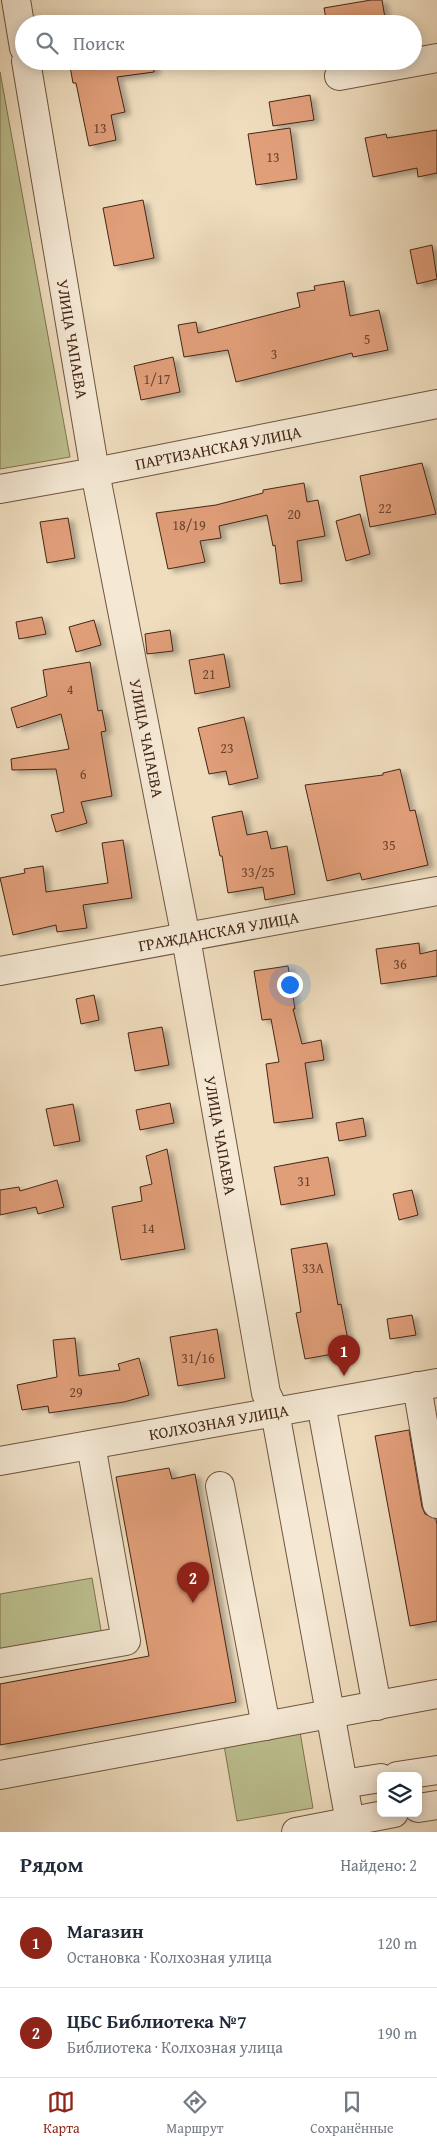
<!DOCTYPE html>
<html lang="ru">
<meta charset="utf-8">
<style>
:root{--surface:#fff;--page:#f2f2f3;--text:#1f2937;--muted:#747a83;--line:#e0e1e3;--accent:#8f2418}
body{margin:0;font-family:"Gentium Book Plus",serif;background:var(--page);color:var(--text)}
.controls{position:absolute;right:15px;bottom:15px;display:grid;overflow:hidden;border-radius:8px;box-shadow:0 2px 12px #0003}
.controls button{width:45px;height:45px;display:grid;place-items:center;padding:0;border:0;border-bottom:1px solid var(--line);background:var(--surface);color:var(--text);font:25px sans-serif}
.you{position:absolute;left:289px;top:984px;width:18px;height:18px;margin:-12px;border:4px solid #fff;border-radius:50%;background:#1a73e8;box-shadow:0 0 0 8px #1a73e833}
.badge{display:grid;place-items:center;width:32px;height:32px;border-radius:50%;background:var(--accent);color:#fff;font-size:16px;font-weight:700}
.pin{position:absolute;translate:-50% -41px;filter:drop-shadow(0 1px 2px #0008)}
.pin::after{content:'';position:absolute;top:26px;width:18px;height:15px;background:inherit;clip-path:polygon(0 0,100% 0,50% 100%)}
.list{margin:0;padding:0;list-style:none}
h2{display:flex;justify-content:space-between;align-items:center;height:65px;margin:0;padding:0 20px;font-size:21px}
h2 small{font-size:16px;font-weight:400;color:var(--muted)}
.list li{display:grid;grid-template-columns:32px 1fr auto;gap:15px;align-items:center;box-sizing:border-box;height:90px;padding:0 20px;border-top:1px solid var(--line)}
.list b{display:block;font-size:19px;white-space:nowrap}
.list p{margin:0;font-size:16px;white-space:nowrap;color:var(--muted)}
.list em{font-size:16px;font-style:normal;color:var(--muted)}
.icon{flex:none;width:28px;height:28px;fill:none;stroke:currentColor;stroke-width:2;stroke-linecap:round;stroke-linejoin:round}
.map{position:relative;flex:none;width:437px;height:1832px;overflow:hidden}
.search{position:absolute;background:var(--surface);box-shadow:0 2px 12px #0003;left:15px;right:15px;top:15px;height:55px;display:flex;align-items:center;gap:12px;box-sizing:border-box;padding:0 18px;border-radius:28px;color:var(--muted);font-size:19px}
.sheet{height:245px;background:var(--surface)}
nav{display:flex;justify-content:space-around;align-items:center;box-sizing:border-box;height:70px;border-top:1px solid var(--line);background:var(--surface);font-size:14px;color:var(--muted)}
nav a{display:grid;justify-items:center;gap:2px}
nav .on{color:var(--accent)}
.map>svg:first-child{display:block}
.green{fill:#bcc08f;stroke:#807353}
.building{fill:#e09e79;stroke:#442617;filter:url(#shadow)}
.lines{fill:none;stroke-linecap:round;stroke-linejoin:round}
.minor-casing{stroke:#6f5441;stroke-width:30}
.minor{stroke:#f5e9d5;stroke-width:28}
.labels{text-anchor:middle;dominant-baseline:central;stroke-width:4;stroke-linejoin:round;paint-order:stroke}
.number-label{font-size:14px;fill:#6b4430}
.street-label{font-size:16px;fill:#442617;stroke:#f5e9d5}
</style>
<div class="map">
<svg width="437" height="1832" viewBox="0 0 437 1832">
<defs>
<filter id="shadow"><feDropShadow dx="5.5" dy="3" stdDeviation="2.5" flood-color="#0004"/></filter>
</defs>
<rect width="100%" height="100%" fill="#efddbe"/>
<filter id="stains"><feTurbulence type="fractalNoise" baseFrequency=".004" numOctaves="4"/><feColorMatrix values="0 0 0 0 .2 0 0 0 0 .09 0 0 0 0 .02 0 0 0 .5 -.17"/></filter>
<radialGradient id="worn" r=".72"><stop offset=".6" stop-color="#630" stop-opacity="0"/><stop offset="1" stop-color="#630" stop-opacity=".3"/></radialGradient>
<g class="green">
<polygon points="0,72 70,457 0,469"/>
<polygon points="92,1578 102,1636 0,1654 0,1594"/>
<polygon points="300,1732 313,1808 237,1821 224,1745"/>
</g>
<g class="building">
<polygon points="371,0 382,0 386,24 327,24 324,8"/>
<polygon points="69,61 154,61 154,72 117,77 125,112 111,115 116,140 89,146 76,83 73,83"/>
<polygon points="310,95 314,120 273,126 269,102"/>
<polygon points="290,128 297,179 256,185 248,134"/>
<polygon points="437,130 437,173 418,177 417,168 373,177 365,138 386,134 387,138"/>
<polygon points="143,200 154,258 114,266 103,208"/>
<polygon points="432,245 437,279 417,284 410,250"/>
<polygon points="344,281 350,316 379,310 388,350 353,357 352,353 236,382 228,350 184,357 178,325 196,322 198,333 300,307 297,293 315,290 314,286"/>
<polygon points="173,357 180,392 141,400 134,366"/>
<polygon points="422,463 436,514 370,527 360,476"/>
<polygon points="304,483 307,502 318,500 325,536 297,541 302,581 280,584 275,545 273,546 267,515 219,526 221,538 200,541 205,562 168,569 156,513 216,505 263,493 263,490"/>
<polygon points="360,514 370,554 346,561 336,521"/>
<polygon points="68,518 75,558 47,563 40,522"/>
<polygon points="42,617 46,634 19,639 16,622"/>
<polygon points="94,620 101,645 76,652 69,627"/>
<polygon points="170,630 173,651 147,654 145,634"/>
<polygon points="224,654 230,687 195,694 189,660"/>
<polygon points="90,662 98,711 102,710 106,731 101,732 112,796 81,802 87,823 56,832 51,815 64,812 56,769 12,770 11,759 69,749 61,714 17,728 11,708 47,696 43,670"/>
<polygon points="244,717 258,778 229,785 226,771 209,774 198,728"/>
<polygon points="400,769 410,811 415,810 428,865 362,880 360,873 327,881 305,785 383,775 383,773"/>
<polygon points="242,811 247,835 267,831 271,849 287,846 295,894 265,900 263,887 228,893 222,856 220,856 212,817"/>
<polygon points="123,840 132,898 83,905 87,928 57,932 56,925 13,935 0,878 25,873 24,869 43,866 46,892 108,883 102,843"/>
<polygon points="419,943 420,954 437,950 437,976 381,984 376,949"/>
<polygon points="288,966 295,1009 293,1009 302,1044 321,1040 324,1060 305,1063 313,1118 274,1123 266,1064 279,1062 271,1019 262,1020 254,971"/>
<polygon points="94,995 99,1020 81,1024 76,999"/>
<polygon points="162,1027 169,1065 135,1071 128,1033"/>
<polygon points="170,1103 174,1123 140,1130 136,1110"/>
<polygon points="73,1104 80,1141 54,1146 46,1109"/>
<polygon points="363,1118 366,1136 339,1141 336,1123"/>
<polygon points="167,1149 185,1249 121,1260 112,1207 142,1201 140,1187 152,1184 146,1156"/>
<polygon points="328,1157 335,1195 281,1205 274,1167"/>
<polygon points="57,1180 64,1207 38,1214 36,1207 0,1215 0,1190 19,1187 20,1191"/>
<polygon points="412,1190 418,1215 399,1220 393,1194"/>
<polygon points="327,1243 338,1305 341,1304 350,1351 305,1359 296,1313 301,1312 291,1249"/>
<polygon points="412,1315 416,1335 390,1339 387,1319"/>
<polygon points="217,1329 225,1378 178,1386 170,1337"/>
<polygon points="75,1338 79,1376 120,1370 118,1364 139,1358 149,1395 124,1402 49,1413 48,1406 22,1410 17,1385 57,1377 53,1340"/>
<polygon points="409,1430 422,1507 425,1514 436,1519 437,1525 437,1621 410,1626 375,1436"/>
<polygon points="169,1468 172,1479 195,1474 236,1702 0,1745 0,1684 149,1656 116,1477"/>
</g>
<g class="lines">
<defs>
<g id="minor">
<polyline points="16,0 24,48"/>
<path id="s1" d="M26 61 95 472 186 938 266 1393 275 1412 350 1822"/>
<polyline points="339,76 437,58"/>
<path id="s2" d="M0 489 95 472 437 404"/>
<path id="s3" d="M0 971 437 891"/>
<polyline points="417,1386 437,1504"/>
<polyline points="321,1404 377,1706"/>
<path id="s4" d="M0 1461 437 1383"/>
<polyline points="220,1486 266,1726"/>
<polyline points="0,1663 126,1641 91,1445"/>
<polyline points="0,1775 437,1694"/>
<polyline points="397,1776 437,1770"/>
<polyline points="343,1784 381,1778"/>
<polyline points="418,1808 437,1805"/>
<polyline points="296,1832 394,1813"/>
</g>
</defs>
<use href="#minor" class="minor-casing"/>
<use href="#minor" class="minor"/>
</g>
<g class="labels">
<g class="number-label">
<text x="100" y="128">13</text>
<text x="273" y="157">13</text>
<text x="367" y="339">5</text>
<text x="274" y="354">3</text>
<text x="157" y="379">1/17</text>
<text x="385" y="508">22</text>
<text x="294" y="514">20</text>
<text x="189" y="525">18/19</text>
<text x="209" y="674">21</text>
<text x="70" y="689">4</text>
<text x="227" y="748">23</text>
<text x="83" y="774">6</text>
<text x="389" y="845">35</text>
<text x="258" y="872">33/25</text>
<text x="400" y="964">36</text>
<text x="304" y="1181">31</text>
<text x="148" y="1228">14</text>
<text x="313" y="1268">33А</text>
<text x="198" y="1358">31/16</text>
<text x="76" y="1392">29</text>
</g>
<g class="street-label">
<text stroke="none"><textPath href="#s1" startOffset="282">УЛИЦА ЧАПАЕВА</textPath></text>
<text stroke="none"><textPath href="#s2" startOffset="222">ПАРТИЗАНСКАЯ УЛИЦА</textPath></text>
<text stroke="none"><textPath href="#s1" startOffset="688">УЛИЦА ЧАПАЕВА</textPath></text>
<text stroke="none"><textPath href="#s3" startOffset="222">ГРАЖДАНСКАЯ УЛИЦА</textPath></text>
<text stroke="none"><textPath href="#s1" startOffset="1092">УЛИЦА ЧАПАЕВА</textPath></text>
<text stroke="none"><textPath href="#s4" startOffset="222">КОЛХОЗНАЯ УЛИЦА</textPath></text>
</g>
</g>
<rect width="100%" height="100%" filter="url(#stains)"/>
<rect width="100%" height="100%" fill="url(#worn)"/>
</svg>
<div class="controls">
<button><svg class="icon" aria-label="layers" viewBox="0 0 24 24"><path d="M12 4l9 5-9 5-9-5zM3 14l9 5 9-5"/></svg></button>
</div>
<div class="you"></div>
<div class="pin badge" style="left:344px;top:1376px">1</div>
<div class="pin badge" style="left:193px;top:1603px">2</div>
<div class="search"><svg class="icon" aria-label="search" viewBox="0 0 24 24"><circle cx="10" cy="10" r="6"/><path d="M15 15l6 6"/></svg>Поиск</div>
</div>
<section class="sheet">
<h2>Рядом<small>Найдено: 2</small></h2>
<ul class="list">
<li><span class="badge">1</span><div><b>Магазин</b><p>Остановка · Колхозная улица</p></div><em>120 m</em></li>
<li><span class="badge">2</span><div><b>ЦБС Библиотека №7</b><p>Библиотека · Колхозная улица</p></div><em>190 m</em></li>
</ul>
</section>
<nav>
<a class="on"><svg class="icon" aria-label="map" viewBox="0 0 24 24"><path d="M3 6l6-2 6 2 6-2v14l-6 2-6-2-6 2zM9 4v14M15 6v14"/></svg>Карта</a>
<a><svg class="icon" aria-label="directions" viewBox="0 0 24 24"><path d="M12 3l9 9-9 9-9-9zM9 14v-3h6M13 9l2 2-2 2"/></svg>Маршрут</a>
<a><svg class="icon" aria-label="saved" viewBox="0 0 24 24"><path d="M7 4h10v16l-5-4-5 4z"/></svg>Сохранённые</a>
</nav>
